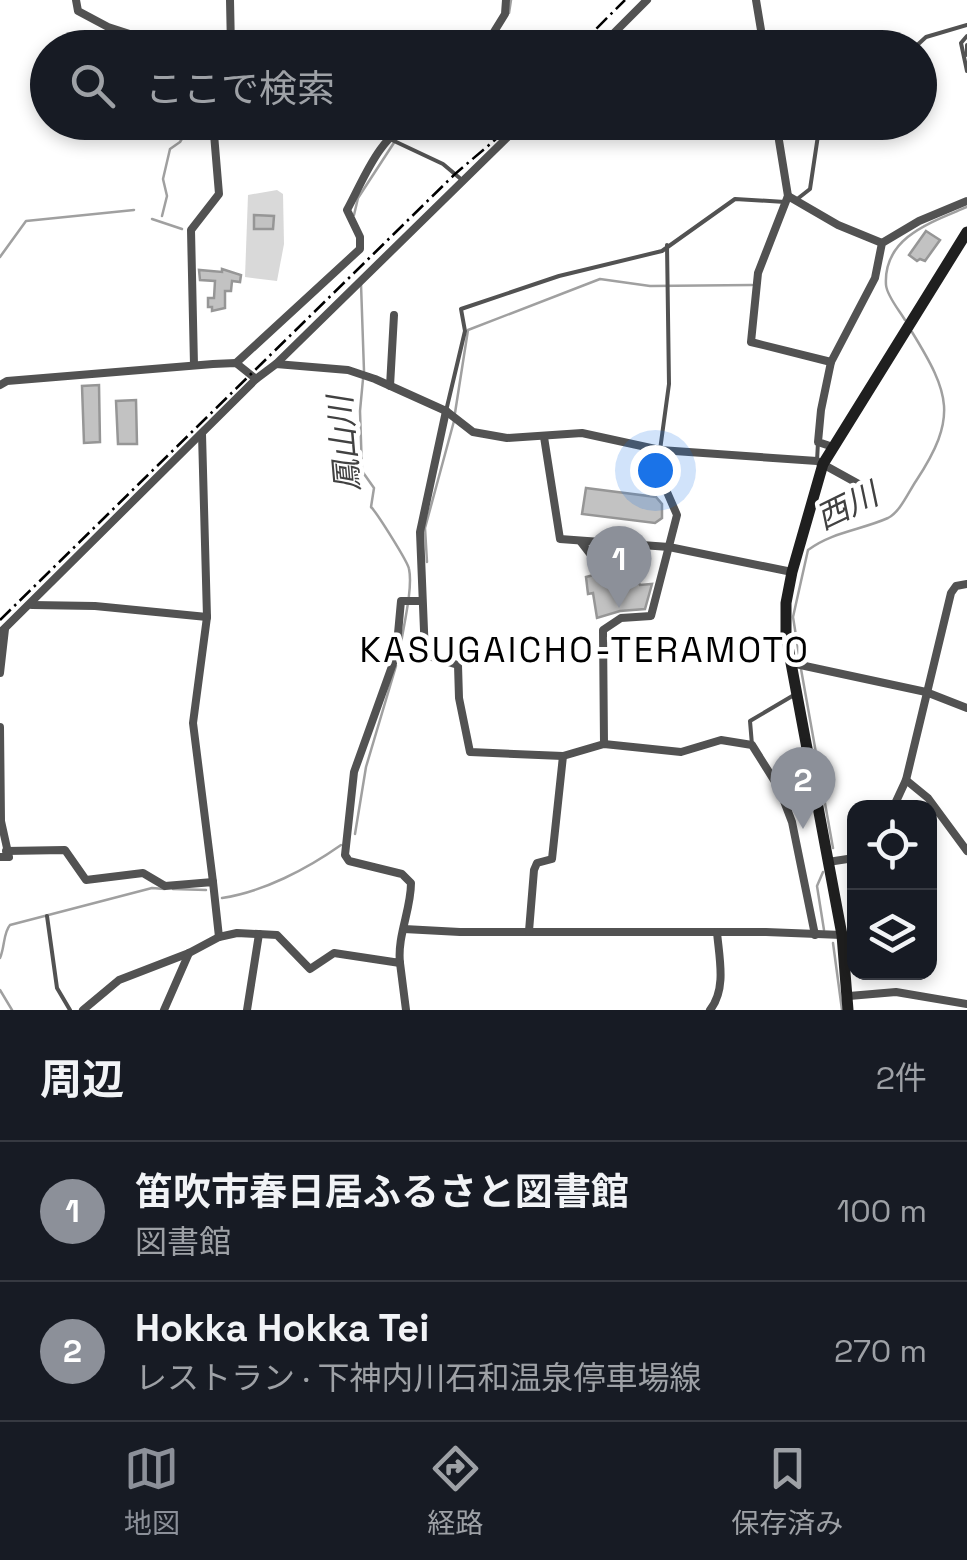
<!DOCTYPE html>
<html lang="ja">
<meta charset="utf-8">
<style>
:root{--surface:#171b24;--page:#242831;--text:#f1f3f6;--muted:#9ea1a6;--line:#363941;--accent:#8c9099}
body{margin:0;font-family:"Space Grotesk","Noto Sans JP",sans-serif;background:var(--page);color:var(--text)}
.controls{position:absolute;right:30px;bottom:30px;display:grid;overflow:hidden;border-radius:20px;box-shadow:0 5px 15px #0003}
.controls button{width:90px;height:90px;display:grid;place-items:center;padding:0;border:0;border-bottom:2px solid var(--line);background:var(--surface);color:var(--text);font:50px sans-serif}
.you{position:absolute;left:655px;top:470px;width:35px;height:35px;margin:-25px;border:8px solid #fff;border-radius:50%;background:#1a73e8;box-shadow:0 0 0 15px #1a73e833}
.badge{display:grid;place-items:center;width:65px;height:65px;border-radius:50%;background:var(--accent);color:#fff;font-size:32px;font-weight:700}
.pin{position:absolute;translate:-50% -82px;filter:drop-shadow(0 2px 5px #0008)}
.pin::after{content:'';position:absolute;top:52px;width:35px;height:30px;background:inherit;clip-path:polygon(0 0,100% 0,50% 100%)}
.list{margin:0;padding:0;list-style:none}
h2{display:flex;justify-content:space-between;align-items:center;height:130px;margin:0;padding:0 40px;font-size:42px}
h2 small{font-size:32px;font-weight:400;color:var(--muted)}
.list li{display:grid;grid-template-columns:65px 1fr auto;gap:30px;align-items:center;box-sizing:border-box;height:140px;padding:0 40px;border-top:2px solid var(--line)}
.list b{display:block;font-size:38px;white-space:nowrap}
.list p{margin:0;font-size:32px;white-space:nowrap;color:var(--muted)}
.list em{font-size:32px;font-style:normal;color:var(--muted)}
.icon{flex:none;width:55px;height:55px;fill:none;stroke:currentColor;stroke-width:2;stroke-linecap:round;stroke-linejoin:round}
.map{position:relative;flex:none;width:967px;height:1010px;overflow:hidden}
.search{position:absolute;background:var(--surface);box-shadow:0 5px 15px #0003;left:30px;right:30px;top:30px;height:110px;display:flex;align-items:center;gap:25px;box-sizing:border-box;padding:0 35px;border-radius:55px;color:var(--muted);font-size:38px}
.sheet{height:410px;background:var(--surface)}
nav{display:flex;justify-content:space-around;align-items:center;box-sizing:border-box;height:140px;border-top:2px solid var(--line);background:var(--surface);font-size:28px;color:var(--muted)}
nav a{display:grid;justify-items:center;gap:5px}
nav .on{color:var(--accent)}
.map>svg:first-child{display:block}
.green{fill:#d9d9d9}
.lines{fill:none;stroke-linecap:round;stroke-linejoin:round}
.stream{stroke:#a0a0a0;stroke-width:2.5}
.building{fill:#c2c2c2;stroke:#969696;stroke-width:2.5}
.service{stroke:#525252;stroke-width:4}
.minor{stroke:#525252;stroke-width:8}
.secondary{stroke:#1f1f1f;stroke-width:11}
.rail{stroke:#000;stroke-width:2.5;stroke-dasharray:15 5 2.5 5;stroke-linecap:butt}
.labels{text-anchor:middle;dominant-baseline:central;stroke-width:9;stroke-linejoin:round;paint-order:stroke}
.water-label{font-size:32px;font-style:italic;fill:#414141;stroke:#fff}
.quarter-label{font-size:35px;letter-spacing:2.5px;fill:#000;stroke:#fff}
</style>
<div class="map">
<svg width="967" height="1010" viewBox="0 0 967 1010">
<rect width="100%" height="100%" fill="#fff"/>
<polygon class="green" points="277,190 283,194 284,244 277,281 245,277 248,195"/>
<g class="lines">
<g class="stream">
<polyline points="509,13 511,0"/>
<polyline points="354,215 358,198 399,135 427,122"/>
<polyline points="162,216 167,196 163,179 170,149 180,142 192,122"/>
<polyline points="152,219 182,229"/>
<polyline points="0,257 26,221 134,210"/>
<polyline points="361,284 364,371"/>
<path d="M905 320C899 310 887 296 886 285 883 237 932 222 967 207"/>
<path d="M363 379 360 411 362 471 374 488 371 507C377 513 408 562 409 569 413 587 404 624 401 643"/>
<polyline points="455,413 468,330 600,279 650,286 752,285"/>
<polyline points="427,562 425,528 454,421"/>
<path d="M800 661 793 617 808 550C832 532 861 530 888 518 900 512 908 493 916 481 958 417 950 394 912 332"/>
<polyline points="801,669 833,848"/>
<polyline points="355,834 366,767 396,666"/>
<polyline points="823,872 817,886 824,930"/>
<polyline points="173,889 206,890"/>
<path d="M222 898C263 892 307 869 341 845"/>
<polyline points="833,943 842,1010"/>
<path d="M0 958C5 947 3 933 10 925L152 888 165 889"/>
<polyline points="0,990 12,1010"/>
</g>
</g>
<g class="building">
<polygon points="254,215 274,216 273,229 254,229"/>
<polygon points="926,231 940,240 925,261 920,259 917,261 909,255"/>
<polygon points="222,269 241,275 240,282 232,281 231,291 225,291 225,308 212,311 212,307 208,307 208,298 214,298 215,281 200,280 199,270 222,272"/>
<polygon points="99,385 100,442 84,443 82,386"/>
<polygon points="136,400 137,444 118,444 116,401"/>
<polygon points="586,488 656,497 662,504 662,518 655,523 582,514"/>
<polygon points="630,566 640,585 652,584 645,609 620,611 597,618 593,593 588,594 586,577"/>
</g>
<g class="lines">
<g class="service">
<polyline points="967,36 961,43 967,71"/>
<polyline points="967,45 967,55"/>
<polyline points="914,48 926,37 967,25"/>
<polyline points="392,140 443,164 462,180"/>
<polyline points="796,200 810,189 820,122"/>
<polyline points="446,411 465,331 461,309 559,276 662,251 735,199 785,202"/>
<polyline points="660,450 669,384 667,245"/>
<polyline points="817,461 818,442"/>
<polyline points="752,745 750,721 794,695"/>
<polyline points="47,916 57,988 70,1010"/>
</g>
<g class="minor">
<polyline points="76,0 78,11 108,27 173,48"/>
<polyline points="230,0 231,48"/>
<polyline points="756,0 764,48"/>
<polyline points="484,48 505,14 506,0"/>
<polyline points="599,48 647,0"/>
<polyline points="367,122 388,139"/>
<polyline points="776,122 788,196 758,273 751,342 831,362"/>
<polyline points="788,196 838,225 882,243"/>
<path d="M236 363 360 249V237L347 210C363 181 380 133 414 122"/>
<polyline points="276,364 523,122"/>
<polyline points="194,365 191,230 219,194 213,122"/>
<polyline points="0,385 7,381 213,364 236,363 256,379"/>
<polyline points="390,386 394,315"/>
<polyline points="446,411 420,532 425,655 458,665 459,698 470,752 563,756 604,744 681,752 721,740 752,745 779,788 792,822 815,935"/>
<polyline points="202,434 207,617 193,723 213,882"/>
<polyline points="544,437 560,539 669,547 792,572"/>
<polyline points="833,447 818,442 821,410 831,362 875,278 882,243 919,221 967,201"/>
<polyline points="581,542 591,555 636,557 644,546"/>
<polyline points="32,605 95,606 207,617"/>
<polyline points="0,633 256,379 276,364 348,370 375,379 446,411 473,432 507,438 582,433 660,450"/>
<polyline points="791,663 926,692 967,708"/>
<polyline points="0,673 5,629"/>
<polyline points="0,727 1,821 9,857 0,857"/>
<polyline points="604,744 603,630 621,618 651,616 677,515 667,492 660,450 817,461 875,493"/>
<polyline points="906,780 928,798 967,851"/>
<polyline points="893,808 906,780 951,593 956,586 967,584"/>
<path d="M6 851 65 850 86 880 143 873 165 886 213 882 219 937 237 933 277 935 310 969 334 953 400 963C397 936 411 910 411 883L402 874 349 861 345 855 354 772 396 655 401 601H422"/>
<polyline points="828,862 854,858"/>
<polyline points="404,929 460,932 766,932 842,935"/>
<polyline points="529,931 534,870 537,863 552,859 563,756"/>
<polyline points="400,963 406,1010"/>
<polyline points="849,996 896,992 967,1004"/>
<polyline points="83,1010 119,980 189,953 219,937"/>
<polyline points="164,1010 189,953"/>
<polyline points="247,1010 259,934"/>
<path d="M710 1010C727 989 719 957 717 932"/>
</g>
<polyline class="secondary" points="848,1010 842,935 791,663 786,635 786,603 792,572 823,464 967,232"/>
<g class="rail">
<polyline points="577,48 625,0"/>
<polyline points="0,620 455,174 516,122"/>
</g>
</g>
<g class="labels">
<g class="water-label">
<text transform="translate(344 444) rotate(-95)">鳳山川</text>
<text transform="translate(847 506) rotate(-26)">西川</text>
</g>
<g class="quarter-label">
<text x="585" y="650">KASUGAICHO-TERAMOTO</text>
</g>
</g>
</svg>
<div class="controls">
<button><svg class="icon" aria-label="locate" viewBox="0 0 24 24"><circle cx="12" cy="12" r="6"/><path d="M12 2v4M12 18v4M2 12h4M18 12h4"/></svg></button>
<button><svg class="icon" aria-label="layers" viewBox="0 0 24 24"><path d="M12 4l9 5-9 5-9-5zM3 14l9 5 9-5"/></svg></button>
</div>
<div class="you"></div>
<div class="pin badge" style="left:619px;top:608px">1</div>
<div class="pin badge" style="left:803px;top:829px">2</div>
<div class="search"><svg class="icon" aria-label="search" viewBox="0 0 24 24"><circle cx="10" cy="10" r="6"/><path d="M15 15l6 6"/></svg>ここで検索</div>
</div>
<section class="sheet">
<h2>周辺<small>2件</small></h2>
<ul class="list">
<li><span class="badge">1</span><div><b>笛吹市春日居ふるさと図書館</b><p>図書館</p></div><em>100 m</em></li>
<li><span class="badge">2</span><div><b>Hokka Hokka Tei</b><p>レストラン · 下神内川石和温泉停車場線</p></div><em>270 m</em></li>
</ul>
</section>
<nav>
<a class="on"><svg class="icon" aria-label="map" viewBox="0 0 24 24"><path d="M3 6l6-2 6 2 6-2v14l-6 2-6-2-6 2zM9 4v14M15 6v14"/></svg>地図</a>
<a><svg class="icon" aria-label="directions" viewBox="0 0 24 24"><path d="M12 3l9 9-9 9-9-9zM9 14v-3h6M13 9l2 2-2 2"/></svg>経路</a>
<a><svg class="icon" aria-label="saved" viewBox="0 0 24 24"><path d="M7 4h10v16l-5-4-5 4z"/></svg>保存済み</a>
</nav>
